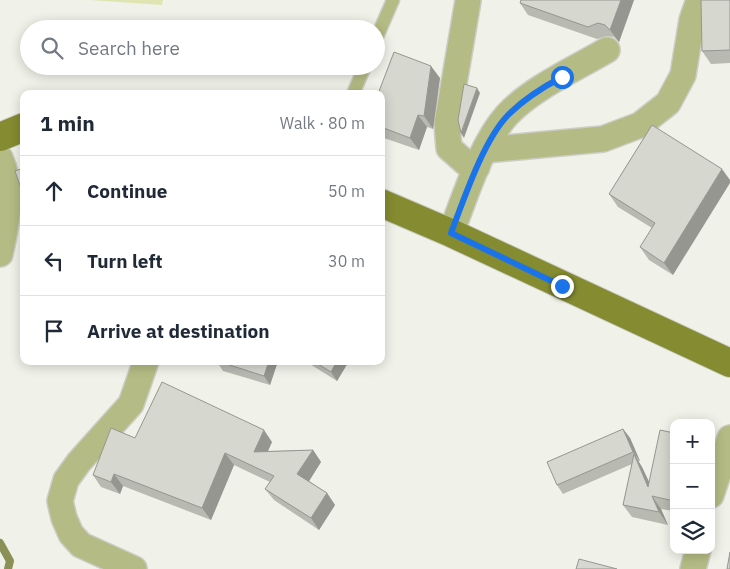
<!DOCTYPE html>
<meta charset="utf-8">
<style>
:root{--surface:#fff;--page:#f6f6f7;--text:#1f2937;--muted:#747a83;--line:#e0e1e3}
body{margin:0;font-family:"IBM Plex Sans",sans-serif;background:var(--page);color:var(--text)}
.controls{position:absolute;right:15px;bottom:15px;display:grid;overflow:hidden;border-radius:10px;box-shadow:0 2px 12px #0003}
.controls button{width:45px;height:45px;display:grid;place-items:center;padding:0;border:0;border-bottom:1px solid var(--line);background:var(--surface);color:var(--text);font:25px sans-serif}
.stop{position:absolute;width:15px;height:15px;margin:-11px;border:4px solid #1a73e8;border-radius:50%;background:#fff}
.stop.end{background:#1a73e8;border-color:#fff;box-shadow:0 1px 5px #0008}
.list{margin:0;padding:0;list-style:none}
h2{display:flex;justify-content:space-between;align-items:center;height:65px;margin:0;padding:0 20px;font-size:21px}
h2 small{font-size:16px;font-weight:400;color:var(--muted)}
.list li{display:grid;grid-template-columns:32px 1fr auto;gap:15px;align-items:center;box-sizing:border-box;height:70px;padding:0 20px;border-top:1px solid var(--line)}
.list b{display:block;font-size:19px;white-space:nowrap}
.list em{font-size:16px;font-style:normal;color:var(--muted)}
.icon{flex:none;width:28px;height:28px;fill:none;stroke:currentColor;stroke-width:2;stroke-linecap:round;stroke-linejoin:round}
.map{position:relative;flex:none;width:730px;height:569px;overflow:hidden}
.search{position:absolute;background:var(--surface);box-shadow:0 2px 12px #0003;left:20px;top:20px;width:365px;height:55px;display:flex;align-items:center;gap:12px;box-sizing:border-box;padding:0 18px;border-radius:28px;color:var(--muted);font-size:19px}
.panel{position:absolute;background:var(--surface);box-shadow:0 2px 12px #0003;left:20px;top:90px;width:365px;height:275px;border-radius:10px}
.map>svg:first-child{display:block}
.green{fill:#dfe5b2}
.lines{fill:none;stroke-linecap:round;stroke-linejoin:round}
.stream{stroke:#8b9056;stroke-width:8}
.lane-casing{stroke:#cccdc6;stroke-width:15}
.street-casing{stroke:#cccdc6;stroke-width:28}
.primary-casing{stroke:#cccdc6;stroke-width:30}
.lane{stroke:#b5bb84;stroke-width:12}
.street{stroke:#b5bb84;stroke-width:25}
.primary{stroke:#848b30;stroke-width:28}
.wall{fill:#b8b9b1}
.shaded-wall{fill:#969690}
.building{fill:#d6d7ce;stroke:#969690}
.route{stroke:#1a73e8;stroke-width:6}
</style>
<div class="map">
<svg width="730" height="569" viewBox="0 0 730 569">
<rect width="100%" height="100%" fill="#f0f2e9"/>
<polygon class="green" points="90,0 163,0 162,5"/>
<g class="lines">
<polyline class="stream" points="0,543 10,561 8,569"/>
<defs>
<g id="lane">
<polyline points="376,39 393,0"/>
<polyline points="353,94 365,66"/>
</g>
<g id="street">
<polyline points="468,1 447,124 449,148 466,163 477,167"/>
<polyline points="485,150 603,139 640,125 668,103 683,75 692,20 699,0"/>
<path d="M0 158C14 189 7 222 0 254"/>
<path d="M451 233C465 197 481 144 507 115 532 88 575 69 607 50"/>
<polyline points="711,495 730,438"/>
<polyline points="134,569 81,545 71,534 64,518 60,501 66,480 79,462 131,404 146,361"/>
<polyline points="693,569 698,550"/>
</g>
<g id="primary">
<polyline points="0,137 24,127"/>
<polyline points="381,203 451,233 730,363"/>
</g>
</defs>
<use href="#lane" class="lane-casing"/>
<use href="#street" class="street-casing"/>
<use href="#primary" class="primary-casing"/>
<use href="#lane" class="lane"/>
<use href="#street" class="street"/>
<use href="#primary" class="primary"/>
</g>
<g class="wall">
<polygon points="521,0 634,0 619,42 614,37 607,36 597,39 528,15 520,3"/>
<polygon points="730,0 730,63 711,64 702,51"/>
<polygon points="440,78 433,129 427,127 419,150 381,137 381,94"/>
<polygon points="652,125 673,275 649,260 640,247 652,228 618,207 609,194"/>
<polygon points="278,361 270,385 223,371 217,362"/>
<polygon points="305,361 349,361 337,381"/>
<polygon points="623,429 630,438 640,461 638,461 642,467 649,482 674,433 674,511 661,509 668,525 632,517 623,505 632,464 563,494 557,485"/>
<polygon points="135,438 272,442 268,451 313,450 321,462 309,481 327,493 335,505 319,530 274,500 265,489 270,482 234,465 211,520 123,486 120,494 101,487 93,475"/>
</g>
<g class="shaded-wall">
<polygon points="621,0 634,0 619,42 610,30"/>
<polygon points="431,66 440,78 433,129 424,116"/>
<polygon points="477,88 480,93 464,138 461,133"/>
<polygon points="418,115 427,127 419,150 410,138"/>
<polygon points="722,169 730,180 730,183 673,275 664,263"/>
<polygon points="269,361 278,361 270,385 264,376"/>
<polygon points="337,361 349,361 337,381 331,372"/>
<polygon points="623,429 630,438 640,461 633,452"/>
<polygon points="264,430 272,442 262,464 254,452"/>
<polygon points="313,450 321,462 306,486 297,474"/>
<polygon points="225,453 234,465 211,520 202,508"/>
<polygon points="634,454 642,467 656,497 648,487"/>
<polygon points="114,474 123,486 120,494 111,482"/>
<polygon points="327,493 335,505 319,530 311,518"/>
<polygon points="652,496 661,509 668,525 659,512"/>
</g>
<g class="building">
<polygon points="521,0 621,0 610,30 605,25 598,23 588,27 520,3"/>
<polygon points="701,0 730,0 730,50 702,51"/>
<polygon points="394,52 431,66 424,116 418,115 410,138 381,127 381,94 378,94"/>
<polygon points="464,84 477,88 461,133 458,120"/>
<polygon points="652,125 722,169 664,263 640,247 655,223 609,194"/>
<polygon points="24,168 24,197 15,171"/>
<polygon points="217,361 269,361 264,376"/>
<polygon points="313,361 337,361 331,372"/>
<polygon points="162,382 264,430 254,452 313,450 297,474 327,493 311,518 265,489 274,476 225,453 202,508 114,474 111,482 93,475 111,428 135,438"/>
<polygon points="623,429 633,452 557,485 547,462"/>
<polygon points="660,430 674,433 674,501 652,496 659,512 623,505 634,454 648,487"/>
<polygon points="730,552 730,569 727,569"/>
<polygon points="579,559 617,569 576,569"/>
</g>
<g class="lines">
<path class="route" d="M562 286 451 233C464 199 483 141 508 115 524 99 543 87 562 77"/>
</g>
</svg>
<div class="controls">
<button>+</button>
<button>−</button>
<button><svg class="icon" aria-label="layers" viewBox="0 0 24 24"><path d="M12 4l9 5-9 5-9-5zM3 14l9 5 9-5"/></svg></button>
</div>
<div class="stop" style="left:562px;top:77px"></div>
<div class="stop end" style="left:562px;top:286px"></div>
<div class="search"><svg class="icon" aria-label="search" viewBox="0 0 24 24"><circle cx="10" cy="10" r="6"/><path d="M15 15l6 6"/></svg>Search here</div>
<section class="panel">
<h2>1 min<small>Walk · 80 m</small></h2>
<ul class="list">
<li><svg class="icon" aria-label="ahead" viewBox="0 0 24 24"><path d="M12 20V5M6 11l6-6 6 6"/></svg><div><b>Continue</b></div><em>50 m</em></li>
<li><svg class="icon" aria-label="left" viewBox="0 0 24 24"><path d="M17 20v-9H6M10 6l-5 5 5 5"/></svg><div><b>Turn left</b></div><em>30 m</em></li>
<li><svg class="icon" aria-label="arrive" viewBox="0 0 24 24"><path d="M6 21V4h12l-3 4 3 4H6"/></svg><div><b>Arrive at destination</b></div></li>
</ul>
</section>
</div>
